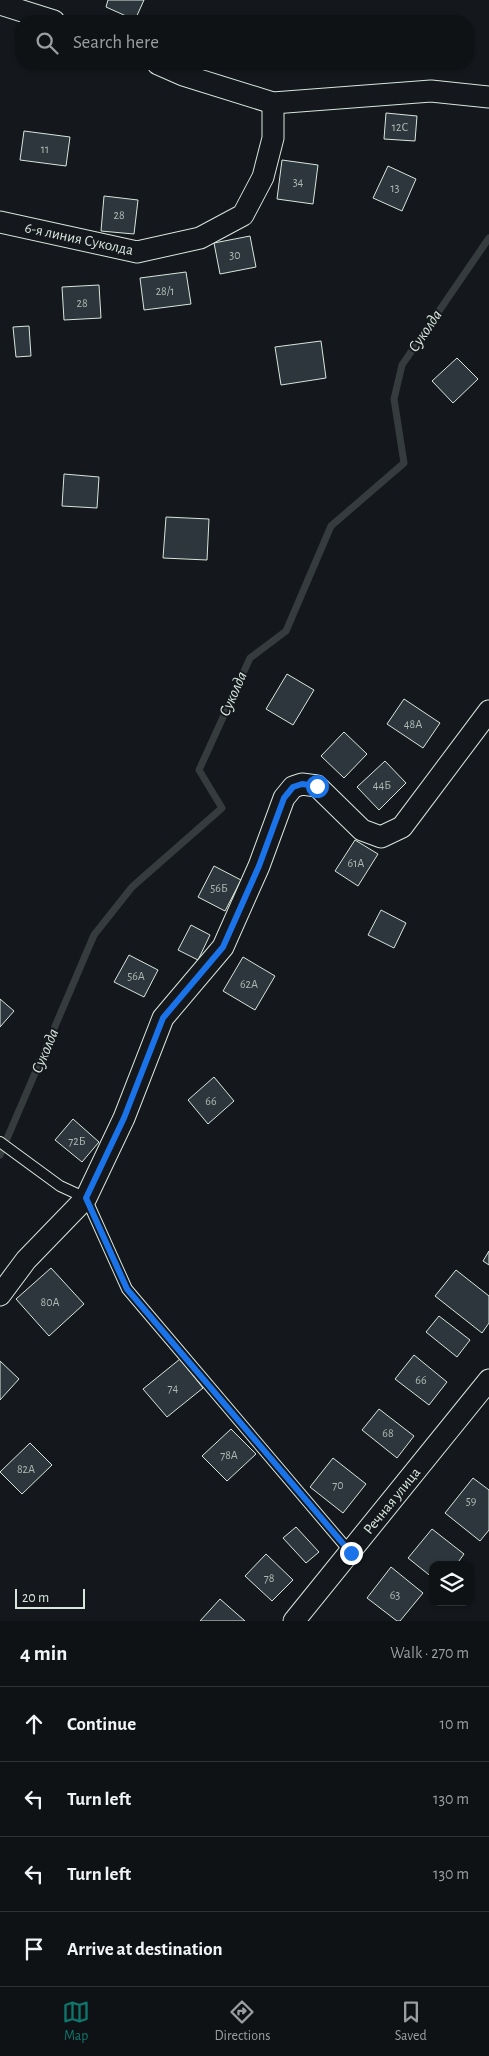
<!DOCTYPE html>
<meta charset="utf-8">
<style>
:root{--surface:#0f1215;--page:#1d2022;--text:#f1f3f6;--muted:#9b9ea0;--line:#2f3234;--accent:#0f766e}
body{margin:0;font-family:"Alegreya Sans",sans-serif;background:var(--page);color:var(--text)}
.controls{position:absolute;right:15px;bottom:15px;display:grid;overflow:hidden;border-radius:10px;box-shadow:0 1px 4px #0004}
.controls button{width:45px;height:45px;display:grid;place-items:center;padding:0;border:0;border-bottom:1px solid var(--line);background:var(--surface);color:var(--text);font:25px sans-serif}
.scale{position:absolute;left:15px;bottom:12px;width:70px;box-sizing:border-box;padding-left:5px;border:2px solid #d8e6dc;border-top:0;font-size:14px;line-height:18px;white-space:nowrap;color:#d8e6dc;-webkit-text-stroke:4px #14181c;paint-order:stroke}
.stop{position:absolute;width:15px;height:15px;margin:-11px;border:4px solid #1a73e8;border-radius:50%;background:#fff}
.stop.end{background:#1a73e8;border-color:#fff;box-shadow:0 1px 5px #0008}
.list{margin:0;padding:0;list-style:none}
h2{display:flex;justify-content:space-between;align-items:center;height:65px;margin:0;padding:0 20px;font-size:21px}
h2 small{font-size:16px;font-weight:400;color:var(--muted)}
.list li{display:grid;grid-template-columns:32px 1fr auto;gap:15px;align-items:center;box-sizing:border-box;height:75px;padding:0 20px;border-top:1px solid var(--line)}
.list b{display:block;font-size:19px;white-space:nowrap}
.list em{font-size:16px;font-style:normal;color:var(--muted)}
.icon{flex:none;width:28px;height:28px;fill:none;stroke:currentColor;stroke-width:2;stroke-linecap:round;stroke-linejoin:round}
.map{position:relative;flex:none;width:489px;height:1621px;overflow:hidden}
.search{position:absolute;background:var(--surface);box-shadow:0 1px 4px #0004;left:15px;right:15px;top:15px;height:55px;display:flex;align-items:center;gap:12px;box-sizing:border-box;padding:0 18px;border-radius:20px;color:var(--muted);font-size:19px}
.sheet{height:365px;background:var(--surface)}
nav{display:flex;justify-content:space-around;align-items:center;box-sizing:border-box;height:70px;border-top:1px solid var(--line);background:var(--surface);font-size:14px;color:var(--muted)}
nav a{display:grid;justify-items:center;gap:2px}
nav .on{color:var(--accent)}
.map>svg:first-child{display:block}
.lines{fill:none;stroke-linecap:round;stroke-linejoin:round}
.stream{stroke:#363b3e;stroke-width:7}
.building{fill:#2c363c;stroke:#d8e6dc}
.service-casing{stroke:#d8e6dc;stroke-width:12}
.minor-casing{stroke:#d8e6dc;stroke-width:23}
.service{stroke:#14181c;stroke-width:10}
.minor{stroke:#14181c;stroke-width:21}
.route{stroke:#1a73e8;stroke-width:6}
.labels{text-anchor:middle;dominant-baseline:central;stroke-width:4;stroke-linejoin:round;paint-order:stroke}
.number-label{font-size:12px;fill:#adbab4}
.street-label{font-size:15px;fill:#d8e6dc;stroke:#14181c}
.water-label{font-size:16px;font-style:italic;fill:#d8e6dc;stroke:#14181c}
</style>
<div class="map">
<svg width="489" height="1621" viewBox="0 0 489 1621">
<rect width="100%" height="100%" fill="#14181c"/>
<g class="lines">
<polyline class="stream" points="0,1155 94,935 132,887 222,808 199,770 250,658 286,631 331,526 404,463 394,399 402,365 489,238"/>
</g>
<g class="building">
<polygon points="108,0 144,0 135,20 106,7"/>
<polygon points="386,113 417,116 415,141 384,139"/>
<polygon points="24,131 70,137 66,166 20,160"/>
<polygon points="282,160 318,165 313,204 277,199"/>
<polygon points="388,166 416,179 402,211 373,198"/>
<polygon points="104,196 138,200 134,234 101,231"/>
<polygon points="250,236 256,267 220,274 214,243"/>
<polygon points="186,272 191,304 144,310 140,278"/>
<polygon points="99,285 101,318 64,320 62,287"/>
<polygon points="29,326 31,356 16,357 13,327"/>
<polygon points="321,341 326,378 281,385 275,347"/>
<polygon points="457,358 478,379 453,403 432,381"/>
<polygon points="64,474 99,477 97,508 62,506"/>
<polygon points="166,517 209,519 207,560 163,558"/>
<polygon points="287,674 314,690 293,725 266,709"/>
<polygon points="404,699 440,723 423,748 387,724"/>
<polygon points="344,732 367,754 344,778 321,756"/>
<polygon points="385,761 406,783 379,810 357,787"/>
<polygon points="355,840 378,854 358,886 335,871"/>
<polygon points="214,866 241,880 225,911 198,897"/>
<polygon points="381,910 406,923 394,948 368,935"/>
<polygon points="191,925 210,935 198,960 178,950"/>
<polygon points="129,955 158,970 144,997 114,982"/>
<polygon points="243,957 275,976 255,1010 223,991"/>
<polygon points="0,999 14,1011 0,1027"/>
<polygon points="214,1077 234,1101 208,1124 188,1100"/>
<polygon points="73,1119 99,1142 82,1162 55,1140"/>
<polygon points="489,1251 489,1265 483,1261"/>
<polygon points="51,1268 84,1304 49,1336 16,1299"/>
<polygon points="456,1270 489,1296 489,1323 482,1333 435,1296"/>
<polygon points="439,1316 470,1340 457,1357 426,1332"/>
<polygon points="414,1355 447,1382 429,1405 395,1379"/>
<polygon points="180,1359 203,1388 167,1417 143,1389"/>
<polygon points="0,1361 19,1379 0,1400"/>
<polygon points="379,1409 414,1436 397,1458 362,1430"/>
<polygon points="231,1429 256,1454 227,1481 202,1456"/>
<polygon points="30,1443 52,1465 22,1494 0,1472"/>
<polygon points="333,1458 366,1484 343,1513 310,1487"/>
<polygon points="473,1478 489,1490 489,1530 480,1541 445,1513"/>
<polygon points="296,1527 319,1552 306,1563 283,1538"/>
<polygon points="432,1529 464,1554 456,1565 433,1565 433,1578 408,1558"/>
<polygon points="266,1554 293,1580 272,1601 245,1576"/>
<polygon points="391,1567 423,1593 400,1621 397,1621 367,1598"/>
<polygon points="220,1599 245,1621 200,1621"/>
</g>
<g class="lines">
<defs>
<polyline id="service" points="0,1142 60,1186 86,1198 127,1289 351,1553"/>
<g id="minor">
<polyline points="0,4 54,21"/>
<polyline points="158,64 183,75 273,103 431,91 489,97"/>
<polyline points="0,222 137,252 200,238 243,215 263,177 273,138 273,103"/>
<polyline points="0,1295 26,1260 86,1198 124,1118 163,1018 223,947 259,866 284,798 293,787 302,784 317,786 362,830 381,837 402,827 489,711"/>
<polyline points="294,1621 489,1380"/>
</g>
</defs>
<use href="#service" class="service-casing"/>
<use href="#minor" class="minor-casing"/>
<use href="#service" class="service"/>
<use href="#minor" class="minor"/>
</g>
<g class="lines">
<polyline class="route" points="317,786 302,784 293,787 284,798 259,866 223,947 163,1018 124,1118 86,1198 127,1289 351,1553"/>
</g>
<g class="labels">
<g class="number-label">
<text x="400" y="127">12С</text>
<text x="45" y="149">11</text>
<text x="298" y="182">34</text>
<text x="395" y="188">13</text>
<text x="119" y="215">28</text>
<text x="235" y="255">30</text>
<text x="165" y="291">28/1</text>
<text x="82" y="303">28</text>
<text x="413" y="724">48А</text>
<text x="382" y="785">44Б</text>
<text x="356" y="863">61А</text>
<text x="219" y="888">56Б</text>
<text x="136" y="976">56А</text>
<text x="249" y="984">62А</text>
<text x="211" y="1101">66</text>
<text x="77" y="1141">72Б</text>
<text x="50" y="1302">80А</text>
<text x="421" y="1380">66</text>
<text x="173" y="1388">74</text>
<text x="388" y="1433">68</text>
<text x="229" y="1455">78А</text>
<text x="26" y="1469">82А</text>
<text x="338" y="1485">70</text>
<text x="471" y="1501">59</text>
<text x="269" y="1578">78</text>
<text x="395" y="1595">63</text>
</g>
<g class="street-label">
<text transform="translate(79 239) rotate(12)">6-я линия Суколда</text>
<text transform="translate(392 1501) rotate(-51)">Речная улица</text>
</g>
<g class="water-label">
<text transform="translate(425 331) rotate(-56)">Суколда</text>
<text transform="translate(233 694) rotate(-66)">Суколда</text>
<text transform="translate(45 1051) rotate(-67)">Суколда</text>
</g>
</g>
</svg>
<div class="controls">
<button><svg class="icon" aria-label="layers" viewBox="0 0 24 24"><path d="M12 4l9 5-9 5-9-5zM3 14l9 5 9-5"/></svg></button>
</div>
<div class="scale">20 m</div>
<div class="stop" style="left:317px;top:786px"></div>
<div class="stop end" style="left:351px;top:1553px"></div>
<div class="search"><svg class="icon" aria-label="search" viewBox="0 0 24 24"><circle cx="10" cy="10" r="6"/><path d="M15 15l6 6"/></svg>Search here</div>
</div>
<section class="sheet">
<h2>4 min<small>Walk · 270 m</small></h2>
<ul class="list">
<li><svg class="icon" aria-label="ahead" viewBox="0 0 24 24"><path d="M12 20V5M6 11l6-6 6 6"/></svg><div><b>Continue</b></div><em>10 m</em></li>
<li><svg class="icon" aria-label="left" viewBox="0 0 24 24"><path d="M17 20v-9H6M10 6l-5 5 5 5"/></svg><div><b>Turn left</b></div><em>130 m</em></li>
<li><svg class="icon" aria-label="left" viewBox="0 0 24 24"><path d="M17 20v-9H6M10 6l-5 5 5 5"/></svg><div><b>Turn left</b></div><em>130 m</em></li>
<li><svg class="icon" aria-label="arrive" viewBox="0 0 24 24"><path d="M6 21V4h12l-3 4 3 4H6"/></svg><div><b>Arrive at destination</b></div></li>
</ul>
</section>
<nav>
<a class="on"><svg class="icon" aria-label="map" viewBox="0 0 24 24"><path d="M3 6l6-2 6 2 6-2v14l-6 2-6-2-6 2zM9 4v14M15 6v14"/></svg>Map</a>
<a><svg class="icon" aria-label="directions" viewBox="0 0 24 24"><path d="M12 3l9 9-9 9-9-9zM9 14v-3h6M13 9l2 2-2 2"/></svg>Directions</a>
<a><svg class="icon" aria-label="saved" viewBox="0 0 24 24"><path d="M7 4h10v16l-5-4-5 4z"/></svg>Saved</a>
</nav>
